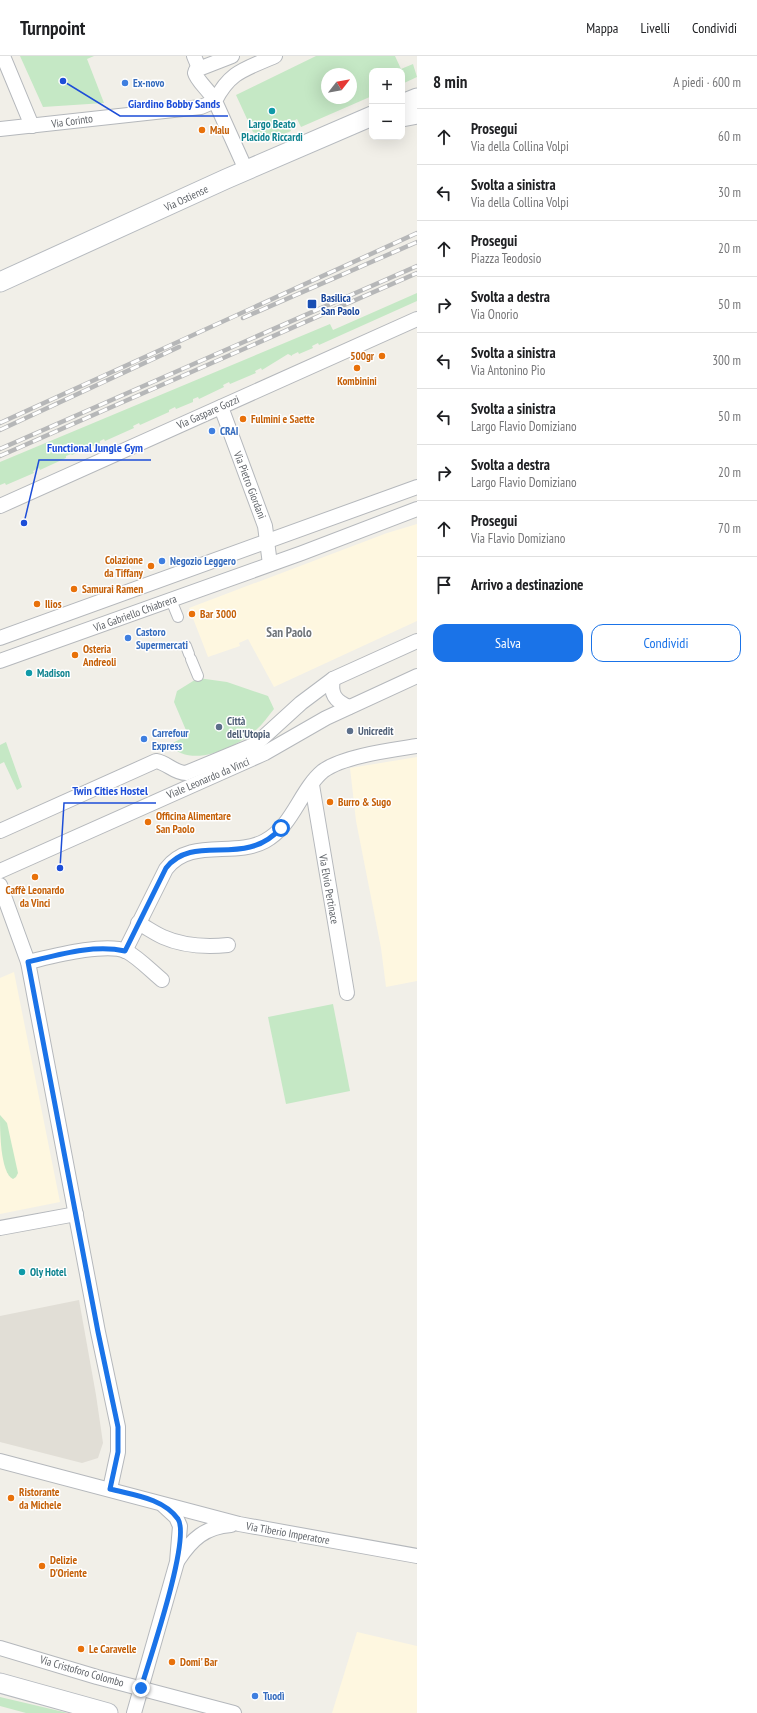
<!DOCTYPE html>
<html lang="it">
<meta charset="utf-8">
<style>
:root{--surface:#fff;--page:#f2f2f2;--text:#202124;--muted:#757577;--line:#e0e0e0;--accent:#1a73e8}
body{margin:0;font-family:"PT Sans Narrow",sans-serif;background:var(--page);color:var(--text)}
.controls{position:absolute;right:12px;top:12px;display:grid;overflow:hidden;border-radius:8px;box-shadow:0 4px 16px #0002}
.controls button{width:36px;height:36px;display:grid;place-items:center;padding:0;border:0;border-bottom:1px solid var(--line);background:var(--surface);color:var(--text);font:20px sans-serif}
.compass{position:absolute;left:321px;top:12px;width:36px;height:36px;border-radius:50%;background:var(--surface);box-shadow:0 4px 16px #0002;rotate:59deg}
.stop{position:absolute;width:12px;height:12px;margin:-9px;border:3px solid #1a73e8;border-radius:50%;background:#fff}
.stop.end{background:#1a73e8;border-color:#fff;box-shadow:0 1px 4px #0008}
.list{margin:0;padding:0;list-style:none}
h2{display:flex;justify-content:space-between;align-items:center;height:52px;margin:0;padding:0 16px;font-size:17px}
h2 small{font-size:13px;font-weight:400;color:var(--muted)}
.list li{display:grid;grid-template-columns:26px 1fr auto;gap:12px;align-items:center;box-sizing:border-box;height:56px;padding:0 16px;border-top:1px solid var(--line)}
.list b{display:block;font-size:15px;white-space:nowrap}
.list p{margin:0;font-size:13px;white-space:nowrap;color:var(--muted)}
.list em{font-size:13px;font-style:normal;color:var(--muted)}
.actions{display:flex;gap:8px;padding:12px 16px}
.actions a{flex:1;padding:9px 0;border:1px solid var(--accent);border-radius:12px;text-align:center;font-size:14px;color:var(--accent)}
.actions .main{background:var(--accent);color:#fff}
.icon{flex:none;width:22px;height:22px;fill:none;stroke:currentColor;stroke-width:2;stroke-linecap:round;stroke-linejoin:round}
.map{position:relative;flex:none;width:417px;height:1657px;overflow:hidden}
header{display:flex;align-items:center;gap:24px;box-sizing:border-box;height:56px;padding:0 20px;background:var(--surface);border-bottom:1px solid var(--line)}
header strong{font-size:19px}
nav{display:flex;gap:22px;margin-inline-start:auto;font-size:14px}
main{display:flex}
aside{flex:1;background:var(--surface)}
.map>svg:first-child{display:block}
.commercial{fill:#fef7e0}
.education{fill:#e1ded6}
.green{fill:#c5e8c5;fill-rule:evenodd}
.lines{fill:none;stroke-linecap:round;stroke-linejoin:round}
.pedestrian-casing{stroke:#b5b8bc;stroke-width:12}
.minor-casing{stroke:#b5b8bc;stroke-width:16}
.tertiary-casing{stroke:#b5b8bc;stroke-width:19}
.secondary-casing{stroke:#b6babf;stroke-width:21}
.pedestrian{stroke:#fff;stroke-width:10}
.minor{stroke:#fff;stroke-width:14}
.tertiary{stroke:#fff;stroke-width:17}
.secondary{stroke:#fff;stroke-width:19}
.rail-casing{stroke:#b6b7b8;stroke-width:4.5}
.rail{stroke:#fff;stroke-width:3;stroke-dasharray:9;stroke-linecap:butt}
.route{stroke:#1a73e8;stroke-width:5}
.shop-dot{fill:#3f7fe0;stroke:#fff;stroke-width:1.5}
.culture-dot{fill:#0f9aa8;stroke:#fff;stroke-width:1.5}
.food-dot{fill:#e8710a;stroke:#fff;stroke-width:1.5}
.transit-dot{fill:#1a4fb4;stroke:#fff;stroke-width:1.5}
.service-dot{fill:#5c6f8a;stroke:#fff;stroke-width:1.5}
.labels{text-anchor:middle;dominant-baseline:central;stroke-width:3;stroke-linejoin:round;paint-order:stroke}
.shop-label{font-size:11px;font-weight:bold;fill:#366cbe;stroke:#fff;text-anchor:start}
.street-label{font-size:11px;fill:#5f6368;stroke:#fff}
.culture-label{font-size:11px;font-weight:bold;fill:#0d838f;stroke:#fff;text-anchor:start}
.food-label{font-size:11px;font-weight:bold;fill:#c56008;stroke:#fff;text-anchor:start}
.transit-label{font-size:11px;font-weight:bold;fill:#164399;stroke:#fff;text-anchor:start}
.service-label{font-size:11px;font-weight:bold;fill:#4e5e75;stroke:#fff;text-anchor:start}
.quarter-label{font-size:13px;font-weight:bold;fill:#70757a;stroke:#fff}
.leader{fill:none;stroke:#1d4ed8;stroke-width:1.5}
.callout-dot{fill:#1d4ed8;stroke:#fff;stroke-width:1.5}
.callout-label{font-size:12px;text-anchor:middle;font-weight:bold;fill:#1d4ed8;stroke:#fff;stroke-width:3;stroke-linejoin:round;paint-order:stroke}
</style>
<header>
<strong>Turnpoint</strong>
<nav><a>Mappa</a><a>Livelli</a><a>Condividi</a></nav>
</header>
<main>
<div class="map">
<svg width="417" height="1657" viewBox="0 0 417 1657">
<rect width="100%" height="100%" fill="#f1efe8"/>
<g class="commercial">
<polygon points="417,468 417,565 274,631 248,583 239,587 240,590 208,601 189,552 387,477"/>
<polygon points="417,701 417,925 386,931 381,892 356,765 350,712"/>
<polygon points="14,916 60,1146 0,1158 0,922"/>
<polygon points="357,1576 417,1590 417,1657 332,1657"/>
</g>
<polygon class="education" points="79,1244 96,1339 103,1387 98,1402 82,1407 0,1386 0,1260"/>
<g class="green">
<polygon points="20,0 94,0 87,3 104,47 43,51"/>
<path d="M316 0H395L401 13 413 8 417 21 402 28V15H372V40L301 71 297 63 288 68 291 75 272 83 253 76 236 39ZM327 18H351V42H327Z"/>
<polygon points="417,237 417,245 319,289 318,287 312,290 313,292 299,298 298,296 292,299 292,300 288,298 262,314 261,312 255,315 256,317 230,328 229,326 223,329 224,331 199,343 198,341 193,343 193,346 176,353 175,351 169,354 169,356 140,369 139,367 133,370 134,372 105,385 104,383 100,385 100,387 72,399 71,398 66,400 66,402 40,414 39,412 33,415 34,417 6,429 5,427 0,429 0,406 330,268 333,274"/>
<path d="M198 622 227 626 268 640 274 653C268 660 263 668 256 674 235 692 192 713 169 689L188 679 174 646 177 635Z"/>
<polygon points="6,686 22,731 17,734 4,706 0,708 0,689"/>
<polygon points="333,948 350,1035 286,1048 268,961"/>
<path d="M0 1059 7 1067 18 1117 16 1121 13 1123C0 1117 0 1074 0 1059Z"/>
<polygon points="0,1641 68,1657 26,1657 0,1650"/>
</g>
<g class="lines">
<defs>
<g id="pedestrian">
<polyline points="171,544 178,561"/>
<polyline points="186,590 189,598"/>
<polyline points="191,603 198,620"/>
</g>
<g id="minor">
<polyline points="3,0 32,70"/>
<polyline points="194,0 199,12"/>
<path d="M0 73 201 51 215 45C210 35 197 25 195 17L196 14 232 0"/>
<path d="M246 114 215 45C230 15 246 13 275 0"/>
<polyline points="221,351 265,470 270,508"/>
<polyline points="0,450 417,263"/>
<polyline points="0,582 417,431"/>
<polyline points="0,605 302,497 417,453"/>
<path d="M333 623C330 638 335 645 349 651"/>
<polyline points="312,729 347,937"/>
<path d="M0 775 156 705C168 707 174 717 186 717L256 688 301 647 333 623 417 585"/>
<polyline points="0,815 265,697 326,662 417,620"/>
<polyline points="0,829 28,906 98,1276 118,1371 118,1396 110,1433"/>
<path d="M138 867C146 871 154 877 163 881 183 890 207 891 228 889"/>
<path d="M125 895 166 813C190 781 234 802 265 785 293 770 300 734 323 715 343 700 392 694 417 690"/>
<path d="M28 906C50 901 105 886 126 895 139 902 151 915 162 924"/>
<polyline points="0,1172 76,1158"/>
<polyline points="0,1405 239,1468 417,1500"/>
<path d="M178 1504C192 1483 205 1471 231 1469"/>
<polyline points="0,1592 97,1621 234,1657"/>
<polyline points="134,1657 177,1506 180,1470 176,1461 163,1449"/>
</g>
<polyline id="tertiary" points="402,62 417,59"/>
<g id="secondary">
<polyline points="402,48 417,42"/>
<polyline points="0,226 226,123 372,60"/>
<polyline points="0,1627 108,1657"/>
</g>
</defs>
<use href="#pedestrian" class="pedestrian-casing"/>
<use href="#minor" class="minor-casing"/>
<use href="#tertiary" class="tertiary-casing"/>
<use href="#secondary" class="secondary-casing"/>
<use href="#pedestrian" class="pedestrian"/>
<use href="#minor" class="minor"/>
<use href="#tertiary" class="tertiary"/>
<use href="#secondary" class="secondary"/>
<defs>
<g id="rail">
<polyline points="243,262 417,186"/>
<polyline points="0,367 417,177"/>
<polyline points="0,374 179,291"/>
<polyline points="0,393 417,210"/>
<polyline points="0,400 417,217"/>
</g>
</defs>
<use href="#rail" class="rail-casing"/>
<use href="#rail" class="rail"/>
</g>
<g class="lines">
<path class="route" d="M141 1632C149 1605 191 1483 178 1463 163 1442 133 1439 110 1433L118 1396V1371L98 1276 28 906C58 899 93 888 125 895L166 812C187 785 221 799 250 791 263 788 272 782 281 772"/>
</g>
<g class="shop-dot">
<circle cx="125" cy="27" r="4"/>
<circle cx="212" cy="375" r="4"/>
<circle cx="162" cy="505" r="4"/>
<circle cx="128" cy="582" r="4"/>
<circle cx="144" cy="683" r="4"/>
<circle cx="255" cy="1640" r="4"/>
</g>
<g class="culture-dot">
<circle cx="272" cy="55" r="4"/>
<circle cx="29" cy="617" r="4"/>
<circle cx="22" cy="1216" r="4"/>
</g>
<g class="food-dot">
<circle cx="202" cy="74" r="4"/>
<circle cx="382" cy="300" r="4"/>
<circle cx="357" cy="312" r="4"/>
<circle cx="243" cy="363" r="4"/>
<circle cx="151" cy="510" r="4"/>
<circle cx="74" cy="533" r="4"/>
<circle cx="37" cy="548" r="4"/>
<circle cx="192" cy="558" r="4"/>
<circle cx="75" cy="599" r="4"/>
<circle cx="330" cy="746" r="4"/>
<circle cx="148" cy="766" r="4"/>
<circle cx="35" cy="821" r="4"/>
<circle cx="11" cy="1442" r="4"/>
<circle cx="42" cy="1510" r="4"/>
<circle cx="81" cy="1593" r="4"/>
<circle cx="172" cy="1606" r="4"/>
</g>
<rect class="transit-dot" x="307" y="243" width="10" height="10" rx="2"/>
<g class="service-dot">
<circle cx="219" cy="671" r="4"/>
<circle cx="350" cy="675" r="4"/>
</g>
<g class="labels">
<g class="shop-label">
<text x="133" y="27">Ex-novo</text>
<text x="220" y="375">CRAI</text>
<text x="170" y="505">Negozio Leggero</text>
<text x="136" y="576">Castoro<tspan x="136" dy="13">Supermercati</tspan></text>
<text x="152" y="677">Carrefour<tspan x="152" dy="13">Express</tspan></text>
<text x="263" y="1640">Tuodì</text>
</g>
<g class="street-label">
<text transform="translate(72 65) rotate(-8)">Via Corinto</text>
<text transform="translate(186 142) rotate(-25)">Via Ostiense</text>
<text transform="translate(208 356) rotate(-24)">Via Gaspare Gozzi</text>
<text transform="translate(250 429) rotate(69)">Via Pietro Giordani</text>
<text transform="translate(135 557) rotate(-20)">Via Gabriello Chiabrera</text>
<text transform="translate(208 722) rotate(-23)">Viale Leonardo da Vinci</text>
<text transform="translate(329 833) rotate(80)">Via Elvio Pertinace</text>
<text transform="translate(288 1477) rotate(10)">Via Tiberio Imperatore</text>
<text transform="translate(82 1615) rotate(16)">Via Cristoforo Colombo</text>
</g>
<g class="culture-label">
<text x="272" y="68" text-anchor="middle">Largo Beato<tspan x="272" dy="13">Placido Riccardi</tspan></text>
<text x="37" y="617">Madison</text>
<text x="30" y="1216">Oly Hotel</text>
</g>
<g class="food-label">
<text x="210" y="74">Malu</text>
<text x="374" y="300" text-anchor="end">500gr</text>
<text x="357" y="325" text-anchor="middle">Kombinini</text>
<text x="251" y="363">Fulmini e Saette</text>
<text x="143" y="504" text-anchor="end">Colazione<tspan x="143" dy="13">da Tiffany</tspan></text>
<text x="82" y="533">Samurai Ramen</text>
<text x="45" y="548">Ilios</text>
<text x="200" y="558">Bar 3000</text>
<text x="83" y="593">Osteria<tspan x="83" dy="13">Andreoli</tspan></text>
<text x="338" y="746">Burro &amp; Sugo</text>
<text x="156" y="760">Officina Alimentare<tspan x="156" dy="13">San Paolo</tspan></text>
<text x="35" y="834" text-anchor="middle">Caffè Leonardo<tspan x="35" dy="13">da Vinci</tspan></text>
<text x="19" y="1436">Ristorante<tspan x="19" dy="13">da Michele</tspan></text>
<text x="50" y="1504">Delizie<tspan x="50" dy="13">D'Oriente</tspan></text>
<text x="89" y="1593">Le Caravelle</text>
<text x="180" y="1606">Domi' Bar</text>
</g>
<g class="transit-label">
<text x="321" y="242">Basilica<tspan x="321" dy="13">San Paolo</tspan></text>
</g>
<g class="service-label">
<text x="227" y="665">Città<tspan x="227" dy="13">dell'Utopia</tspan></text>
<text x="358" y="675">Unicredit</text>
</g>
<g class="quarter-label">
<text x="289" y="576">San Paolo</text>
</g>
</g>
<path class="leader" d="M63 25L120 60H228M24 467L39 404H151M60 812L64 747H156"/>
<g class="callout-dot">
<circle cx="63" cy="25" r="4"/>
<circle cx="24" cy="467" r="4"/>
<circle cx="60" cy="812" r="4"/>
</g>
<g class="callout-label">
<text x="174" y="52">Giardino Bobby Sands</text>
<text x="95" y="396">Functional Jungle Gym</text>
<text x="110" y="739">Twin Cities Hostel</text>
</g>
</svg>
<div class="controls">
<button>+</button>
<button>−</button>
</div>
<svg class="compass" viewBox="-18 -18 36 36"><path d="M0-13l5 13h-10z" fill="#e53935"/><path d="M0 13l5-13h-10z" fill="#757577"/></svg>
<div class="stop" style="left:281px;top:772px"></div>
<div class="stop end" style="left:141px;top:1632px"></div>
</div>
<aside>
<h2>8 min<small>A piedi · 600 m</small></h2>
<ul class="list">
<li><svg class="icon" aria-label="ahead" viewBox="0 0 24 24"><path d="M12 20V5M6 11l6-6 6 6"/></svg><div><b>Prosegui</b><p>Via della Collina Volpi</p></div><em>60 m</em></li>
<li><svg class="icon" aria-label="left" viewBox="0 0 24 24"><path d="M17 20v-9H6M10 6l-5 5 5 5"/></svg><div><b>Svolta a sinistra</b><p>Via della Collina Volpi</p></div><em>30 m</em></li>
<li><svg class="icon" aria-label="ahead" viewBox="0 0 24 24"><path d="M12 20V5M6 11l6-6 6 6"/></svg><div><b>Prosegui</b><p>Piazza Teodosio</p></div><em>20 m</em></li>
<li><svg class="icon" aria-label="right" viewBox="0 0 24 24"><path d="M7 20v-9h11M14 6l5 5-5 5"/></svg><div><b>Svolta a destra</b><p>Via Onorio</p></div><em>50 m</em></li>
<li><svg class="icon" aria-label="left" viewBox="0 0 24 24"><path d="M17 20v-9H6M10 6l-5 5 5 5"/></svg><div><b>Svolta a sinistra</b><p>Via Antonino Pio</p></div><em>300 m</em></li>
<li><svg class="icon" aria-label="left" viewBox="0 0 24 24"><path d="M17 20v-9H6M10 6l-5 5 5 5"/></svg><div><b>Svolta a sinistra</b><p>Largo Flavio Domiziano</p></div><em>50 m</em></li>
<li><svg class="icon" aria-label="right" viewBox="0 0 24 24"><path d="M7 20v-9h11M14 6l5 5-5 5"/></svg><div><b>Svolta a destra</b><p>Largo Flavio Domiziano</p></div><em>20 m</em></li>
<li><svg class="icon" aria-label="ahead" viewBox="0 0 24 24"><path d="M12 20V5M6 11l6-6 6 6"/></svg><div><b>Prosegui</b><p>Via Flavio Domiziano</p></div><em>70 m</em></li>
<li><svg class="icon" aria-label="arrive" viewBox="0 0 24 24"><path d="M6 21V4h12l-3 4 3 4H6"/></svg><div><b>Arrivo a destinazione</b></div></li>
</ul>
<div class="actions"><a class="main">Salva</a><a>Condividi</a></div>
</aside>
</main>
